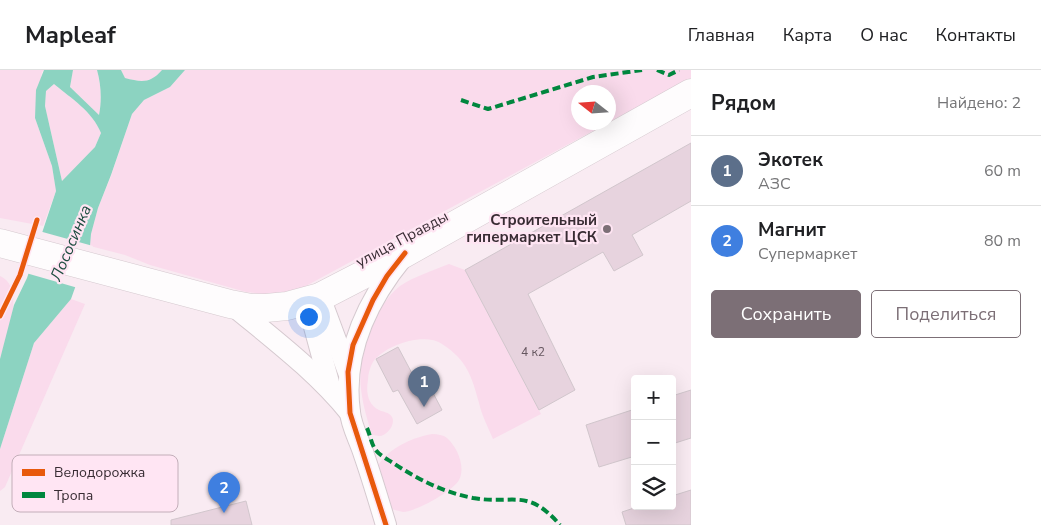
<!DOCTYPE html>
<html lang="ru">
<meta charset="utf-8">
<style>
:root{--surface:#fff;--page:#f6f6f6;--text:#202124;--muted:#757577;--line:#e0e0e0;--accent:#7c6f76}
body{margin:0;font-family:"Nunito Sans",sans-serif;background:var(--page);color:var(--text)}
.controls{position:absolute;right:15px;bottom:15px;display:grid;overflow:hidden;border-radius:5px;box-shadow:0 5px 20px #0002}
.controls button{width:45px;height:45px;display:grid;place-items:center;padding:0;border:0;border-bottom:1px solid var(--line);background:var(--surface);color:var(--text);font:25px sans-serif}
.compass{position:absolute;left:571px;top:15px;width:45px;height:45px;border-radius:50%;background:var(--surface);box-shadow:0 5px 20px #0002;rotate:287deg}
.you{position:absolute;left:308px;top:246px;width:18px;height:18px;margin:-12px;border:4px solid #fff;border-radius:50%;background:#1a73e8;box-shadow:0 0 0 8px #1a73e833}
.badge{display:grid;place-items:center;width:32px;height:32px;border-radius:50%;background:var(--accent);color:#fff;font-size:16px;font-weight:700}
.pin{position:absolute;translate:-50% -41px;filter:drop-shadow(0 1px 2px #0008)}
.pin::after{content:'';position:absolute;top:26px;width:18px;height:15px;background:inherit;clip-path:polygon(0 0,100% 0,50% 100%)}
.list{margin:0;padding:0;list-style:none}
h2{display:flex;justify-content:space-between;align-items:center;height:65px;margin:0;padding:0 20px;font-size:21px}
h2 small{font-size:16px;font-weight:400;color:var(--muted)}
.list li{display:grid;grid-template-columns:32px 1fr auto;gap:15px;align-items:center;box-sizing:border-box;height:70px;padding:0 20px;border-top:1px solid var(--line)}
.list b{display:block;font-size:19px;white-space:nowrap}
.list p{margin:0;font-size:16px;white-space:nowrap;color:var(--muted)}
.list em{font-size:16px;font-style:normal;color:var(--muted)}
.actions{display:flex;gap:10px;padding:15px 20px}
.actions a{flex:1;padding:11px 0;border:1px solid var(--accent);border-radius:5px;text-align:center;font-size:18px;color:var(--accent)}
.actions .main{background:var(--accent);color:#fff}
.icon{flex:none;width:28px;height:28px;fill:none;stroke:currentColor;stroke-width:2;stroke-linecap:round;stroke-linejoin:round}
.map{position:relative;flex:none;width:691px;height:455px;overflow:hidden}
header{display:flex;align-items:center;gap:30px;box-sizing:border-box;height:70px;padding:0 25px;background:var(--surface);border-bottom:1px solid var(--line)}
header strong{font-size:24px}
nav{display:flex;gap:28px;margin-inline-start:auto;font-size:18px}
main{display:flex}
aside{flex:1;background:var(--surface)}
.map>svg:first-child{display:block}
.green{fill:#fadbec;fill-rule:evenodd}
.water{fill:#8cd3c1;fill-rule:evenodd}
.pier{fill:#f9ebf2}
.building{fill:#e7d3de;stroke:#d1c6cc}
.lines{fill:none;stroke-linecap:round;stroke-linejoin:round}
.street-casing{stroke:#d5c9cf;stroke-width:22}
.secondary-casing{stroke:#d5c9cf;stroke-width:29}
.street{stroke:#fefcfd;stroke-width:20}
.secondary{stroke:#fefcfd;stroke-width:28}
.quiet{stroke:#00873e;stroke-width:4;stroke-dasharray:8 4;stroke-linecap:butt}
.cycleway-casing{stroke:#ffe5f3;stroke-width:8}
.cycleway{stroke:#e8590c;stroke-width:5}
.poi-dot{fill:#7c6f76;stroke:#ffe5f3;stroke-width:2}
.labels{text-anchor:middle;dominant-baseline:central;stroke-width:4.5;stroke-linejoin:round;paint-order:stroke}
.number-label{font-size:12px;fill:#65565f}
.poi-label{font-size:15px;font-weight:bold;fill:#382c33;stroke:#ffe5f3;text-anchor:end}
.street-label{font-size:15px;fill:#382c33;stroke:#ffe5f3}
.water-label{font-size:16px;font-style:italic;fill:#1e4d40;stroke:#ffe5f3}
.key{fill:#ffe5f3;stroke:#c3aeb9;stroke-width:1}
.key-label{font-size:14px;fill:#382c33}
</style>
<header>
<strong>Mapleaf</strong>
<nav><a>Главная</a><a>Карта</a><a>О нас</a><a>Контакты</a></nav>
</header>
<main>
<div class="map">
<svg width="691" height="455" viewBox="0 0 691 455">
<rect width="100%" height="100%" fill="#f9ebf2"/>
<g class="green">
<polygon points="0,0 44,0 42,2 35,48 52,96 56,121 43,156 0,148"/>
<path d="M73 0H97C101 15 102 30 99 45L70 17Z"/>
<path d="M121 0H162C150 14 141 12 125 8Z"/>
<path d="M185 0H691V8L304 217 273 225 246 222 150 195 125 185 90 176 91 164 98 138 111 106 132 44 144 30 170 17ZM578 22H608V52H578Z"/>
<path d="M54 14C72 29 92 41 101 63L95 77 62 111 45 36 46 21Z"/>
<path d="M449 194 465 200 541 344 493 369C488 357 482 346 479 333 472 307 467 290 442 274 424 262 385 275 373 292 370 297 368 304 368 310 366 321 367 334 379 340 383 342 389 342 392 347 396 354 387 366 379 366 378 366 374 365 372 365 359 323 354 298 372 257 378 242 387 226 400 216 413 207 434 200 449 194Z"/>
<path d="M0 206C27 218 6 268 0 289Z"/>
<polygon points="71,229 85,234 5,417 0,421 0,379 34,273"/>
<path d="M432 364C438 364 443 365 447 368 457 377 466 397 459 410 453 421 415 442 403 442 399 441 395 440 391 439L376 399C386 379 411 368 432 364Z"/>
</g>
<path class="water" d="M44 0H73L70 17 99 45C102 30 101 14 97 0H121L125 8C141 12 150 14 162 0H185L170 17 144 30 132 44 111 105 98 138 91 164 90 176 71 229 34 273 0 379V289L14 235 27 208 56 121 52 96 35 48 36 20ZM54 14C72 29 92 41 101 63L95 77 62 111 45 36 46 21Z"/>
<polygon class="pier" points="39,161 93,176 78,218 26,203"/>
<g class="building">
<polygon points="691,73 691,131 632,165 643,185 614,201 603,182 528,224 575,320 539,340 465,200"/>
<polygon points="398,277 423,324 431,319 442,340 417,354 398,320 393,322 376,289"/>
<polygon points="691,320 691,368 672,374 672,326"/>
<polygon points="635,339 635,386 599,397 586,355"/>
<polygon points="691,420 691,455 626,455 622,442 640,436 672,436 672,426"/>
<polygon points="246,431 252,455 171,455 171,450"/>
</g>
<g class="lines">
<defs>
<g id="street">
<polyline points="320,227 348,302"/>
<polyline points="307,231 331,320"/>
<path d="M232 235C273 269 316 301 350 343"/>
<path d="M386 455C379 432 372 408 364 385 360 371 351 356 350 342 342 283 367 231 403 187"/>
</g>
<polyline id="secondary" points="0,173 230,234 251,238 266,238 287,236 320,227 405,183 691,23"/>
</defs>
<use href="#street" class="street-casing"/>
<use href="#secondary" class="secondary-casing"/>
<use href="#street" class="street"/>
<use href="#secondary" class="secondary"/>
<g class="quiet">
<polyline points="657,0 669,5 679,0"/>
<polyline points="461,30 488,39 593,7 642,0"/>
<path d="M367 358C370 364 371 373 375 379 379 385 387 389 393 393 419 410 443 422 473 428 514 435 527 417 560 455"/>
</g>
<defs>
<g id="cycleway">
<polyline points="0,246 20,205 37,150"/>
<polyline points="386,455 350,343 348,302 353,275 373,230 387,206 405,183"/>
</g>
</defs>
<use href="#cycleway" class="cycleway-casing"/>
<use href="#cycleway" class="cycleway"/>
</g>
<circle class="poi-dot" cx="607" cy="159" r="5"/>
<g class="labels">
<g class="number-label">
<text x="533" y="282">4 к2</text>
</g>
<g class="poi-label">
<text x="597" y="150">Строительный<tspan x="597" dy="17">гипермаркет ЦСК</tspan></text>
</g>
<g class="street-label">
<text transform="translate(402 169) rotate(-28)">улица Правды</text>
</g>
<g class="water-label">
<text transform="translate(71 173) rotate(-67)">Лососинка</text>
</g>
</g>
<rect x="12" y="385" width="166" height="57" rx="8" class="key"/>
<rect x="22" y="399" width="23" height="7" fill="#e8590c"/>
<rect x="22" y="422" width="23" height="6" fill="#00873e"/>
<g class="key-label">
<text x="54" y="407">Велодорожка</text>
<text x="54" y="430">Тропа</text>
</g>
</svg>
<div class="controls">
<button>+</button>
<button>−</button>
<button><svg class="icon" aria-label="layers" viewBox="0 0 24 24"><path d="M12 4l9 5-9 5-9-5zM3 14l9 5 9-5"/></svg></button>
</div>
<svg class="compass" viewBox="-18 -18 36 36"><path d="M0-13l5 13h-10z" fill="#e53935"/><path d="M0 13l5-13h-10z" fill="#757577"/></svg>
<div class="you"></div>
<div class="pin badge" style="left:424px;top:337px;background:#5c6f8a">1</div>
<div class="pin badge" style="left:224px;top:443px;background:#3f7fe0">2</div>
</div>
<aside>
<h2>Рядом<small>Найдено: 2</small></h2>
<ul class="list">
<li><span class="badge" style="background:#5c6f8a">1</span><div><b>Экотек</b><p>АЗС</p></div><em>60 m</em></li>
<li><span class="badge" style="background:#3f7fe0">2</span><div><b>Магнит</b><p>Супермаркет</p></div><em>80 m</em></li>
</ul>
<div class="actions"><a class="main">Сохранить</a><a>Поделиться</a></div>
</aside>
</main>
